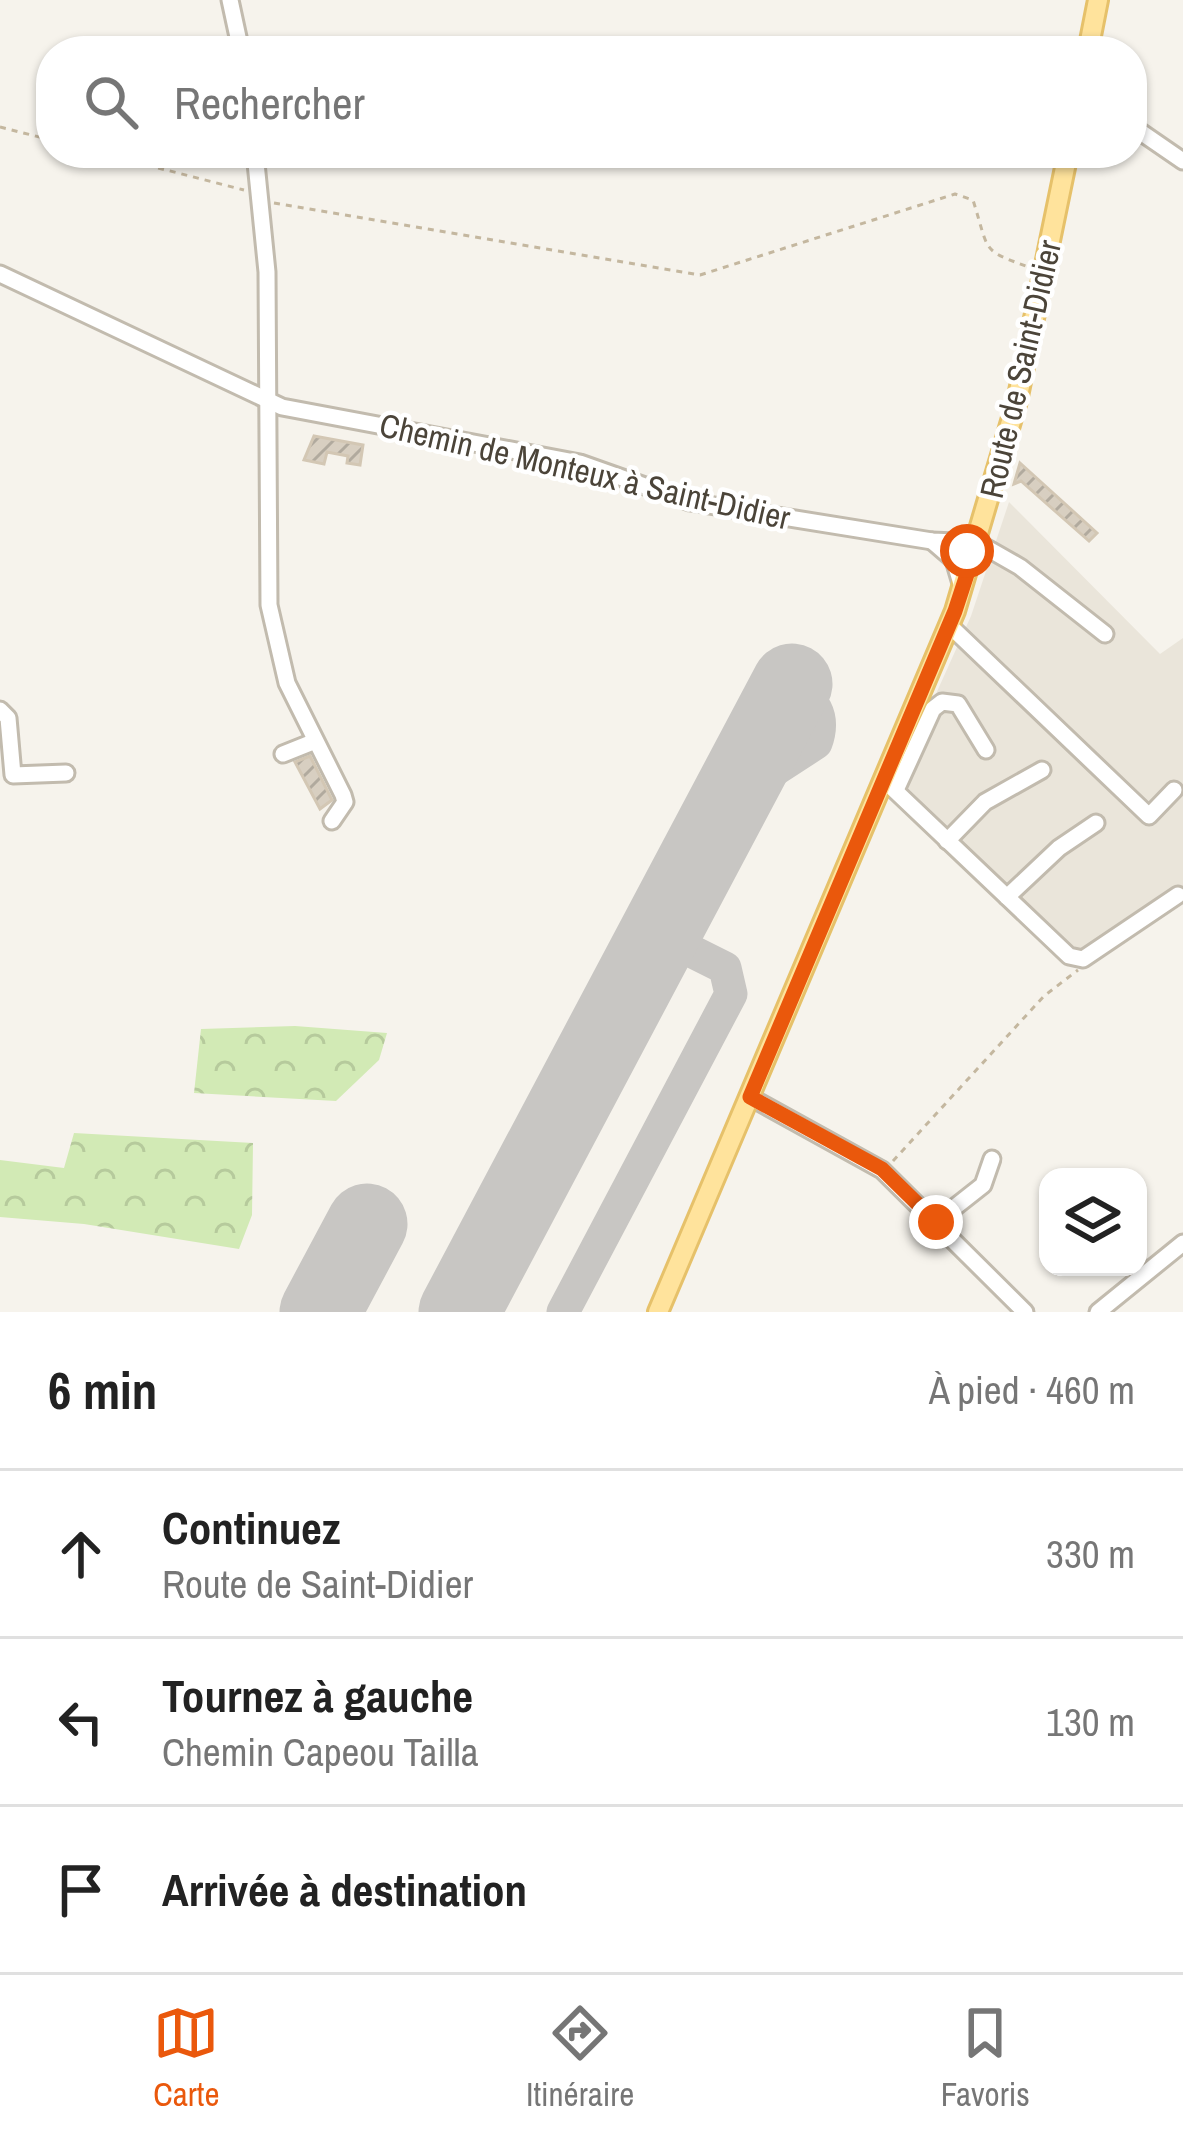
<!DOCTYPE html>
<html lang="fr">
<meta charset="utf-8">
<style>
:root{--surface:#fff;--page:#f2f2f2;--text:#222;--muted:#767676;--line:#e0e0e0;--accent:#ea580c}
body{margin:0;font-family:"Archivo Narrow",sans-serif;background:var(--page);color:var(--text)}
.controls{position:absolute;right:36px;bottom:36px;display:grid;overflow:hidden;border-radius:24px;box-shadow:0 3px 9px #0004}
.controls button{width:108px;height:108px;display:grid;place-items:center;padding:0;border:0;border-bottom:3px solid var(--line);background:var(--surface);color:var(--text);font:60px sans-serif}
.stop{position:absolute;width:36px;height:36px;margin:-27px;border:9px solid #ea580c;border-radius:50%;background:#fff}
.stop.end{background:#ea580c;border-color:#fff;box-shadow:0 3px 12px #0008}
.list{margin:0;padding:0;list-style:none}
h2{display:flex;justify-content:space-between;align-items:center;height:156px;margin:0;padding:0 48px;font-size:51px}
h2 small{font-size:39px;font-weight:400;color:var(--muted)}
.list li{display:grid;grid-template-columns:78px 1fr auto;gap:36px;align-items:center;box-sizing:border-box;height:168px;padding:0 48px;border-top:3px solid var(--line)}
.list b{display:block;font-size:45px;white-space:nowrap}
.list p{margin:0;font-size:39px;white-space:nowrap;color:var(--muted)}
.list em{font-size:39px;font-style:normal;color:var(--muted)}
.icon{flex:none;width:66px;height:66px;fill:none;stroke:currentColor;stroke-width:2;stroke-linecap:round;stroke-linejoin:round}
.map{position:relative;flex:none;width:1183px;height:1312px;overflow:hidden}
.search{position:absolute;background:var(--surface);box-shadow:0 3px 9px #0004;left:36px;right:36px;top:36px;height:132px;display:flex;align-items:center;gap:30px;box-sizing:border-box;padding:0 42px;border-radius:48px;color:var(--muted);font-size:45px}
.sheet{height:660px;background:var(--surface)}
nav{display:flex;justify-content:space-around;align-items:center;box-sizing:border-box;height:168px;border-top:3px solid var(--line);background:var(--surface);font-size:33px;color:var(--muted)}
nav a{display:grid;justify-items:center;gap:6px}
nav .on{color:var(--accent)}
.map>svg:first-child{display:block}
.residential{fill:#eae5da}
.forest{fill:url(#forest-crowns)}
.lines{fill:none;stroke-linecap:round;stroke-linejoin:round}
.taxiway{stroke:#c8c6c3;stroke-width:33}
.runway{stroke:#c8c6c3;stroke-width:81}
.building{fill:url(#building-hatch);stroke:#d3c7b4;stroke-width:3}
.minor-casing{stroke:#c2bbae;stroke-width:21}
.major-casing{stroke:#e6c16a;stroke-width:24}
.path{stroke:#c4b79f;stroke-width:3;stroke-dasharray:6 6;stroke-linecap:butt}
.minor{stroke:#fff;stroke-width:15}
.major{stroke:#ffe39c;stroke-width:18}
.route{stroke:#ea580c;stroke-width:15}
.labels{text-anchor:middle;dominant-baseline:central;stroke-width:9;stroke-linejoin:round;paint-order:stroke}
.street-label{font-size:33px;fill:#4b4439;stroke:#fff}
</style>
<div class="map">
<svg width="1183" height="1312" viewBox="0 0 1183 1312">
<defs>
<pattern id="forest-crowns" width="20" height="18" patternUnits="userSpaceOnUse" patternTransform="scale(3)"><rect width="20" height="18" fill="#d2eab5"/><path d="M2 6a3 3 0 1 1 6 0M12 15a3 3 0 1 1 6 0" fill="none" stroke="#b6ca9c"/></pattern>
<pattern id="building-hatch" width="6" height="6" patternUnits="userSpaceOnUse" patternTransform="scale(3)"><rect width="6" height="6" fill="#d8cfc1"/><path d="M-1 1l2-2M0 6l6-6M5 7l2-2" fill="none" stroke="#b1aa9e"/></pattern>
</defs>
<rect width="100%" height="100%" fill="#f6f3ec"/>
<polygon class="residential" points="1009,502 1160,654 1183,638 1183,902 1082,955 1069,951 906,795 910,780 899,776 971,616"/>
<g class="forest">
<polygon points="295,1026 387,1033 379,1060 336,1101 194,1093 201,1029"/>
<polygon points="74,1133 253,1143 252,1215 239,1249 84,1224 0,1217 0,1160 64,1168"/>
</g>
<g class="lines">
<g class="taxiway">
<path d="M730 799 816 743C825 718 816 694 787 694"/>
<polyline points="563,1312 731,994 725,968 659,935"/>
</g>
<g class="runway">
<polyline points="320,1312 367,1224"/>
<polyline points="459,1312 792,684"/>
</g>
</g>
<g class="building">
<polygon points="314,436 363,445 360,465 347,463 348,456 327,452 324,464 304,460"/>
<polygon points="1020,463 1097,533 1089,541 1021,481 1014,484"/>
<polygon points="310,756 332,800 320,809 295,762"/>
</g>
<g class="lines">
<defs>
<g id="minor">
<polyline points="230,0 241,51"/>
<polyline points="1132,126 1183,161"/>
<polyline points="255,153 267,272 269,605 287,683 343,795 345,802 332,821"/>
<polyline points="0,274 282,407 580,463 690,502 932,541 978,543 1020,567 1105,634"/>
<polyline points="932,541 954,560 962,587"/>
<polyline points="949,625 1149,816 1174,790"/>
<polyline points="0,710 8,718 13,775 66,773"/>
<polyline points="283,754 313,742"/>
<polyline points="886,782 1069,956 1083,959 1178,895"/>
<polyline points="896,790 933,709 942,702 958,704 986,750"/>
<polyline points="947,841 985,802 1042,770"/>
<polyline points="1007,897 1059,848 1096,823"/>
<polyline points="750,1097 882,1170 1025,1312"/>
<polyline points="936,1222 983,1185 992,1159"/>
<polyline points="1098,1312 1183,1243"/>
</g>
<g id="major">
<polyline points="1088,51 1098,0"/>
<polyline points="658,1312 955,611 1017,401 1068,153"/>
</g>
</defs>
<use href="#minor" class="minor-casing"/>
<use href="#major" class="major-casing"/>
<g class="path">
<polyline points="0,127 51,140"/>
<polyline points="100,153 244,190"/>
<path d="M274 203 700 275 955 194 973 200C990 254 980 249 1031 268"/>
<polyline points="893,1161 1044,996 1078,970"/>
</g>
<use href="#minor" class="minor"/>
<use href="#major" class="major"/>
</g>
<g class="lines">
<polyline class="route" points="936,1222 882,1169 750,1097 955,611 974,553 967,551"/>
</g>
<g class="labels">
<g class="street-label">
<text transform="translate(1020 369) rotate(-77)">Route de Saint-Didier</text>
<text transform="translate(585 471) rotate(13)">Chemin de Monteux à Saint-Didier</text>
</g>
</g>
</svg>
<div class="controls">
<button><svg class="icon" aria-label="layers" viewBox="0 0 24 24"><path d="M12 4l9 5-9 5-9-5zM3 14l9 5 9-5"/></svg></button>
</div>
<div class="stop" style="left:967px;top:551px"></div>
<div class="stop end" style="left:936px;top:1222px"></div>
<div class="search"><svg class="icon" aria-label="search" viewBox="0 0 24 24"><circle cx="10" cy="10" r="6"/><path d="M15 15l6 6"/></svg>Rechercher</div>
</div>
<section class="sheet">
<h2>6 min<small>À pied · 460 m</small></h2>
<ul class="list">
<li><svg class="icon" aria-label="ahead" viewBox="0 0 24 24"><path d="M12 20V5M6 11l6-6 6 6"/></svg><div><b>Continuez</b><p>Route de Saint-Didier</p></div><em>330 m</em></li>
<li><svg class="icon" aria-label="left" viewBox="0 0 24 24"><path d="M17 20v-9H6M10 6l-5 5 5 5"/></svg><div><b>Tournez à gauche</b><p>Chemin Capeou Tailla</p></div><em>130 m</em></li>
<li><svg class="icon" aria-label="arrive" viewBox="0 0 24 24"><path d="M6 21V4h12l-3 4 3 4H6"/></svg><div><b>Arrivée à destination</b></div></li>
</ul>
</section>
<nav>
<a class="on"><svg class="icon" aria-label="map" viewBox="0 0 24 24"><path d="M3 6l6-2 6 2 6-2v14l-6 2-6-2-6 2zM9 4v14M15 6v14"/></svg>Carte</a>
<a><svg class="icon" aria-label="directions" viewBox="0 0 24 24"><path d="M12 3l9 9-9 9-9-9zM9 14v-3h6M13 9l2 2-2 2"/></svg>Itinéraire</a>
<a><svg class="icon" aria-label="saved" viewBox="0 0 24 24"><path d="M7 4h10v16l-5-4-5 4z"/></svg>Favoris</a>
</nav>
